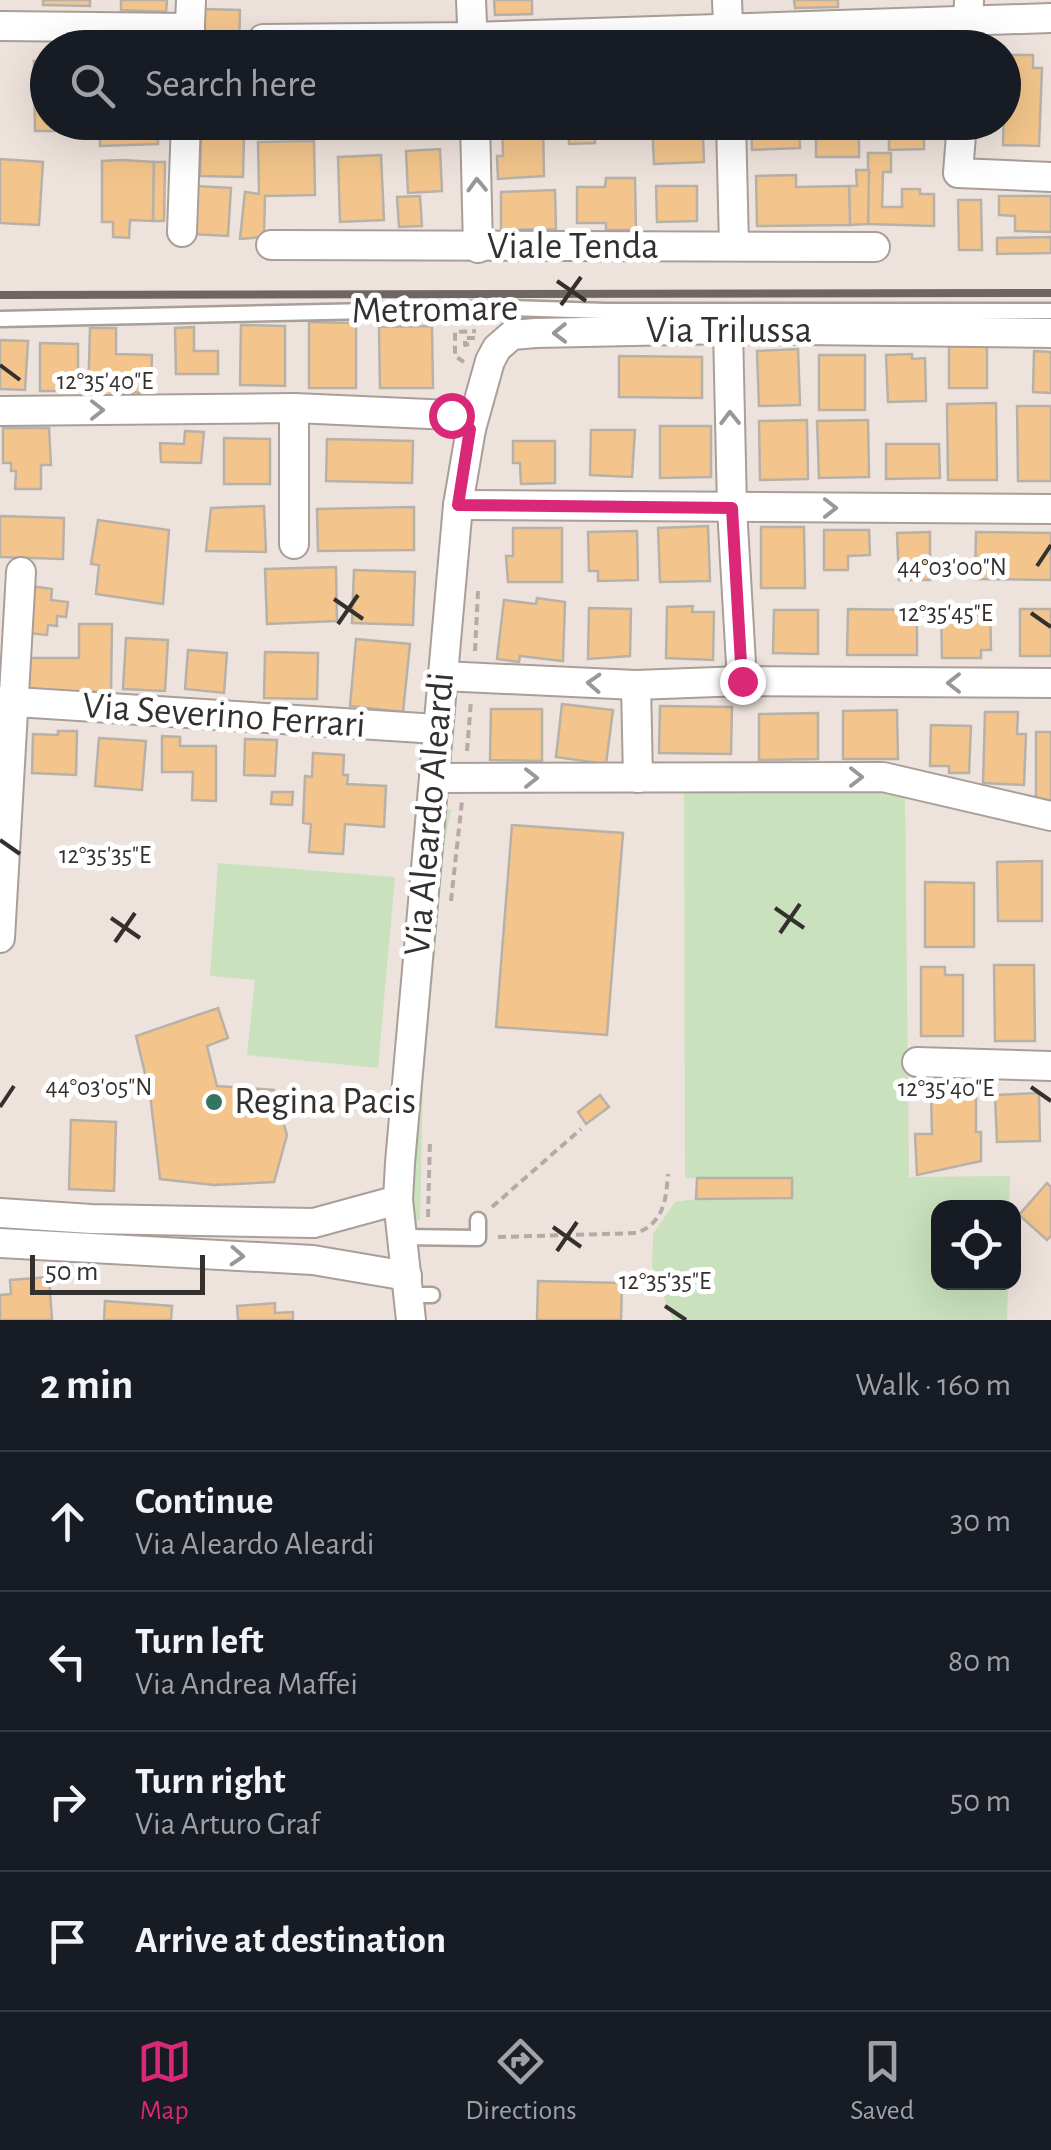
<!DOCTYPE html>
<meta charset="utf-8">
<style>
:root{--surface:#171b24;--page:#242831;--text:#f1f3f6;--muted:#9ea1a6;--line:#363941;--accent:#db2777}
body{margin:0;font-family:"Alegreya Sans",sans-serif;background:var(--page);color:var(--text)}
.controls{position:absolute;right:30px;bottom:30px;display:grid;overflow:hidden;border-radius:20px;box-shadow:0 10px 40px #0002}
.controls button{width:90px;height:90px;display:grid;place-items:center;padding:0;border:0;border-bottom:2px solid var(--line);background:var(--surface);color:var(--text);font:50px sans-serif}
.scale{position:absolute;left:30px;bottom:25px;width:175px;box-sizing:border-box;padding-left:10px;border:5px solid #34302e;border-top:0;font-size:28px;line-height:35px;white-space:nowrap;color:#34302e;-webkit-text-stroke:8px #fff;paint-order:stroke}
.stop{position:absolute;width:30px;height:30px;margin:-22px;border:8px solid #db2777;border-radius:50%;background:#fff}
.stop.end{background:#db2777;border-color:#fff;box-shadow:0 2px 10px #0008}
.list{margin:0;padding:0;list-style:none}
h2{display:flex;justify-content:space-between;align-items:center;height:130px;margin:0;padding:0 40px;font-size:42px}
h2 small{font-size:32px;font-weight:400;color:var(--muted)}
.list li{display:grid;grid-template-columns:65px 1fr auto;gap:30px;align-items:center;box-sizing:border-box;height:140px;padding:0 40px;border-top:2px solid var(--line)}
.list b{display:block;font-size:38px;white-space:nowrap}
.list p{margin:0;font-size:32px;white-space:nowrap;color:var(--muted)}
.list em{font-size:32px;font-style:normal;color:var(--muted)}
.icon{flex:none;width:55px;height:55px;fill:none;stroke:currentColor;stroke-width:2;stroke-linecap:round;stroke-linejoin:round}
.map{position:relative;flex:none;width:1051px;height:1320px;overflow:hidden}
.search{position:absolute;background:var(--surface);box-shadow:0 10px 40px #0002;left:30px;right:30px;top:30px;height:110px;display:flex;align-items:center;gap:25px;box-sizing:border-box;padding:0 35px;border-radius:55px;color:var(--muted);font-size:38px}
.sheet{height:690px;background:var(--surface)}
nav{display:flex;justify-content:space-around;align-items:center;box-sizing:border-box;height:140px;border-top:2px solid var(--line);background:var(--surface);font-size:28px;color:var(--muted)}
nav a{display:grid;justify-items:center;gap:5px}
nav .on{color:var(--accent)}
.map>svg:first-child{display:block}
.green{fill:#c9e1bd}
.building{fill:#f3c58c;stroke:#b8b1a8;stroke-width:2.5}
.lines{fill:none;stroke-linecap:round;stroke-linejoin:round}
.service-casing{stroke:#a99e98;stroke-width:19}
.minor-casing{stroke:#a99e98;stroke-width:32}
.path{stroke:#b4aba6;stroke-width:4;stroke-dasharray:8 5;stroke-linecap:butt}
.service{stroke:#fff;stroke-width:14}
.minor{stroke:#fff;stroke-width:28}
.rail{stroke:#6d6663;stroke-width:8}
.oneway{stroke:#9a9896}
.route{stroke:#db2777;stroke-width:12}
.ticks{fill:none;stroke:#34302e;stroke-width:4}
.poi-dot{fill:#337463;stroke:#fff;stroke-width:4}
.labels{text-anchor:middle;dominant-baseline:central;stroke-width:10;stroke-linejoin:round;paint-order:stroke}
.street-label{font-size:38px;fill:#34302e;stroke:#fff}
.poi-label{font-size:38px;fill:#34302e;stroke:#fff;text-anchor:start}
.ticks-label{font-size:25px;text-anchor:middle;fill:#34302e;stroke:#fff;stroke-width:10;stroke-linejoin:round;paint-order:stroke}
</style>
<div class="map">
<svg width="1051" height="1320" viewBox="0 0 1051 1320">
<rect width="100%" height="100%" fill="#eee3dc"/>
<g class="green">
<polygon points="684,787 821,787 905,795 909,1177 1010,1176 1009,1207 938,1208 938,1282 1008,1283 1007,1320 673,1320 652,1267 653,1234 675,1202 696,1199 792,1197 791,1178 685,1178"/>
<polygon points="446,808 451,810 445,842 423,1084 420,1219 417,1221 414,1218 413,1162"/>
<polygon points="218,863 395,877 378,1068 247,1055 255,980 210,976"/>
</g>
<g class="building">
<polygon points="43,0 90,0 90,6 43,5"/>
<polygon points="121,0 167,0 166,12 121,10"/>
<polygon points="494,0 532,0 532,14 495,15"/>
<polygon points="794,0 838,0 838,7 795,8"/>
<polygon points="204,9 240,10 239,48 203,48"/>
<polygon points="157,40 158,48 111,48 111,41"/>
<polygon points="1005,55 1033,55 1033,68 1042,68 1039,146 1003,145"/>
<polygon points="34,61 48,62 48,122 59,122 59,131 35,131"/>
<polygon points="158,122 158,144 100,146 99,123"/>
<polygon points="345,122 381,122 381,131 345,132"/>
<polygon points="502,122 543,122 544,176 498,179 497,156 503,156"/>
<polygon points="568,122 594,122 595,143 569,144"/>
<polygon points="696,122 697,138 703,137 704,162 654,164 652,123"/>
<polygon points="751,122 799,122 800,148 752,150"/>
<polygon points="889,122 919,122 920,134 924,134 924,149 889,150"/>
<polygon points="201,137 244,138 243,177 200,176"/>
<rect x="816" y="138" width="43" height="19"/>
<polygon points="314,141 315,195 265,196 264,237 240,239 245,192 259,194 258,142"/>
<polygon points="440,149 442,191 408,193 406,151"/>
<polygon points="868,153 891,153 891,172 883,172 882,207 902,207 902,189 920,189 920,194 934,194 934,226 868,224"/>
<polygon points="381,155 384,220 340,222 338,157"/>
<polygon points="0,159 43,162 39,225 0,223"/>
<polygon points="123,160 154,162 153,221 130,220 129,238 113,237 113,222 102,222 102,161"/>
<polygon points="154,162 165,162 164,221 153,221"/>
<polygon points="856,170 869,170 868,224 850,225 849,186 857,186"/>
<polygon points="796,175 796,187 849,186 850,225 757,226 756,176"/>
<polygon points="606,178 635,178 636,230 606,230 606,223 577,223 577,187 605,187"/>
<polygon points="195,186 231,188 228,236 192,234"/>
<polygon points="656,186 697,186 697,221 657,222"/>
<polygon points="555,190 556,229 501,230 501,192"/>
<polygon points="420,196 422,226 399,227 397,197"/>
<polygon points="999,196 1051,196 1051,232 1015,231 1015,216 999,215"/>
<polygon points="958,200 981,200 982,250 959,250"/>
<polygon points="1051,237 1051,253 997,254 997,238"/>
<polygon points="309,322 356,323 356,388 309,388"/>
<polygon points="241,325 285,326 285,386 240,385"/>
<polygon points="432,326 433,388 380,388 379,327"/>
<polygon points="194,327 194,351 218,351 218,374 176,374 175,328"/>
<polygon points="90,328 116,328 116,354 152,355 151,387 140,386 140,393 133,392 132,399 88,398"/>
<polygon points="0,340 28,341 25,390 0,389"/>
<polygon points="40,343 78,344 78,391 40,391"/>
<rect x="949" y="346" width="38" height="42"/>
<polygon points="798,349 800,405 759,406 757,351"/>
<polygon points="1034,351 1051,352 1051,393 1033,392"/>
<polygon points="912,354 912,359 925,358 926,401 888,402 886,355"/>
<rect x="819" y="355" width="46" height="55"/>
<polygon points="619,356 702,357 702,398 619,397"/>
<polygon points="996,403 997,480 948,480 947,404"/>
<polygon points="1017,406 1051,406 1051,481 1018,481"/>
<polygon points="807,420 808,479 760,480 759,421"/>
<polygon points="868,420 869,477 819,478 817,421"/>
<polygon points="660,426 711,426 711,477 660,478"/>
<polygon points="3,428 49,428 51,465 41,465 41,489 15,489 16,471 11,471 11,463 3,463"/>
<polygon points="591,430 635,430 632,477 590,475"/>
<polygon points="185,431 204,432 201,463 161,462 160,443 184,444"/>
<polygon points="224,438 270,439 270,484 224,484"/>
<polygon points="327,439 413,441 412,483 326,481"/>
<polygon points="513,441 555,441 555,483 521,484 520,463 513,463"/>
<polygon points="886,444 939,444 940,478 886,479"/>
<polygon points="264,506 266,552 206,551 211,508"/>
<polygon points="414,507 414,550 318,551 317,509"/>
<polygon points="0,516 64,518 63,559 0,557"/>
<polygon points="98,520 169,530 163,604 96,594 99,565 91,564"/>
<polygon points="708,526 710,581 660,582 658,528"/>
<polygon points="761,527 804,527 805,588 761,588"/>
<polygon points="513,528 562,528 562,582 508,582 506,556 513,556"/>
<polygon points="824,530 869,530 870,555 848,556 848,570 824,570"/>
<polygon points="637,531 638,580 598,581 598,571 589,571 588,532"/>
<polygon points="930,532 930,580 899,580 897,533"/>
<polygon points="976,532 1051,533 1051,580 975,579"/>
<polygon points="336,567 337,621 267,624 265,569"/>
<polygon points="354,570 415,572 413,625 352,623"/>
<polygon points="31,586 52,589 51,600 68,602 66,617 57,616 57,626 48,625 47,635 27,633"/>
<polygon points="537,598 565,602 563,661 520,656 519,662 497,659 504,600 536,604"/>
<polygon points="693,606 692,612 714,612 713,660 666,658 667,607"/>
<polygon points="941,607 990,607 991,650 981,650 981,658 942,658"/>
<polygon points="589,608 631,609 630,656 588,659"/>
<polygon points="848,609 917,610 917,655 847,655"/>
<rect x="1020" y="609" width="31" height="47"/>
<polygon points="774,610 818,610 818,654 773,653"/>
<polygon points="79,624 112,624 111,692 23,691 23,658 79,658"/>
<polygon points="126,638 168,640 165,691 123,689"/>
<polygon points="356,639 410,644 403,712 350,706"/>
<polygon points="188,650 227,653 224,693 185,689"/>
<polygon points="265,652 318,653 317,699 264,698"/>
<polygon points="562,704 613,710 606,764 556,757"/>
<polygon points="660,706 732,707 731,754 659,753"/>
<polygon points="491,709 542,709 542,761 490,760"/>
<polygon points="897,710 898,759 843,759 843,711"/>
<polygon points="985,712 1018,712 1017,734 1026,734 1024,785 983,783"/>
<polygon points="818,713 818,759 759,760 759,714"/>
<polygon points="931,725 971,726 969,773 949,773 949,766 930,766"/>
<polygon points="58,731 77,731 76,775 32,773 33,734 58,735"/>
<rect x="1036" y="732" width="15" height="69"/>
<polygon points="162,736 180,737 180,746 216,746 216,801 192,800 193,772 162,772"/>
<polygon points="99,738 146,741 142,790 95,786"/>
<polygon points="245,739 277,740 275,776 244,775"/>
<polygon points="313,753 344,755 343,775 348,775 347,784 386,786 384,827 345,824 343,854 309,852 311,824 303,823 305,776 312,777"/>
<polygon points="272,792 293,792 292,805 271,804"/>
<polygon points="512,825 623,833 607,1035 496,1027"/>
<polygon points="1042,861 1042,921 998,921 997,862"/>
<polygon points="925,882 974,883 974,947 925,947"/>
<polygon points="994,965 1034,965 1035,1041 995,1041"/>
<polygon points="921,967 945,967 945,975 963,975 963,1036 921,1036"/>
<polygon points="218,1008 228,1038 207,1046 217,1086 274,1090 287,1135 274,1182 214,1185 160,1179 150,1094 136,1036"/>
<polygon points="955,1093 955,1098 976,1098 976,1132 981,1132 981,1161 917,1175 915,1134 932,1134 931,1094"/>
<polygon points="1039,1093 1040,1141 997,1142 995,1095"/>
<polygon points="600,1095 609,1107 586,1124 578,1112"/>
<polygon points="71,1120 116,1122 114,1191 69,1189"/>
<polygon points="697,1178 792,1178 792,1198 696,1199"/>
<polygon points="1047,1183 1051,1187 1051,1236 1047,1240 1019,1215"/>
<polygon points="49,1277 52,1320 0,1320 0,1295 11,1294 10,1280"/>
<polygon points="538,1281 622,1283 621,1320 537,1320"/>
<polygon points="105,1301 172,1306 171,1320 104,1320"/>
<polygon points="275,1303 275,1313 293,1312 293,1320 238,1320 237,1306"/>
</g>
<g class="lines">
<defs>
<g id="service">
<polyline points="0,319 510,308 605,311 1051,311"/>
<polyline points="402,1237 478,1238 478,1220"/>
<polyline points="409,1295 432,1295"/>
</g>
<g id="minor">
<polyline points="471,0 473,48"/>
<polyline points="727,0 729,48"/>
<polyline points="0,26 190,28"/>
<polyline points="263,39 472,37 1051,18"/>
<polyline points="189,48 191,0"/>
<polyline points="967,48 969,0"/>
<polyline points="475,122 478,248"/>
<polyline points="731,122 734,246"/>
<polyline points="962,122 958,173 1051,177"/>
<polyline points="182,232 186,122"/>
<polyline points="271,245 875,247"/>
<polyline points="728,329 732,508 742,681"/>
<polyline points="0,411 294,408 451,415 471,429"/>
<polyline points="458,505 1051,509"/>
<polyline points="294,544 294,408"/>
<polyline points="442,676 636,685 742,681 1051,683"/>
<polyline points="636,685 638,778"/>
<polyline points="0,701 437,729"/>
<polyline points="434,778 883,777 1051,816"/>
<polyline points="0,938 21,572"/>
<polyline points="917,1062 1051,1066"/>
<polyline points="0,1213 91,1219 314,1223 398,1200"/>
<polyline points="0,1243 313,1260 407,1276"/>
<polyline points="411,1320 398,1200 400,1163 458,505 471,429 490,361 497,348 512,335 536,333 728,329 1051,333"/>
</g>
</defs>
<use href="#service" class="service-casing"/>
<use href="#minor" class="minor-casing"/>
<g class="path">
<polyline points="469,344 465,345 465,338 475,338"/>
<polyline points="464,362 455,356 455,332 476,331"/>
<polyline points="475,651 478,591"/>
<polyline points="467,751 471,701"/>
<polyline points="451,901 462,801"/>
<polyline points="492,1207 581,1129"/>
<polyline points="428,1217 430,1139"/>
<path d="M498 1237 637 1233C664 1222 666 1200 668 1174"/>
</g>
<use href="#service" class="service"/>
<use href="#minor" class="minor"/>
<polyline class="rail" points="0,295 1051,293"/>
</g>
<defs><path id="oneway-chevron" d="M-2-3.5L2.5 0L-2 3.5" fill="none" stroke-width="1.6" stroke-linecap="round" stroke-linejoin="round" transform="scale(2.5)"/></defs>
<g class="oneway">
<use href="#oneway-chevron" transform="translate(477 185) rotate(-92)"/>
<use href="#oneway-chevron" transform="translate(560 333) rotate(179)"/>
<use href="#oneway-chevron" transform="translate(97 410)"/>
<use href="#oneway-chevron" transform="translate(730 418) rotate(-91)"/>
<use href="#oneway-chevron" transform="translate(830 508)"/>
<use href="#oneway-chevron" transform="translate(594 683) rotate(-177)"/>
<use href="#oneway-chevron" transform="translate(954 683) rotate(-180)"/>
<use href="#oneway-chevron" transform="translate(856 777)"/>
<use href="#oneway-chevron" transform="translate(531 778)"/>
<use href="#oneway-chevron" transform="translate(237 1256) rotate(3)"/>
</g>
<g class="lines">
<polyline class="route" points="451,415 470,429 458,505 732,508 742,681"/>
</g>
<path class="ticks" d="M557 281 586 301M561 305 581 277M0 365 20 380M1037 566 1051 545M334 599 363 619M1031 613 1051 627M338 624 358 595M0 840 20 854M775 908 804 928M111 918 140 938M780 933 800 904M115 942 135 913M1031 1087 1051 1101M0 1107 14 1086M553 1227 581 1247M557 1251 577 1222M665 1306 686 1320"/>
<circle class="poi-dot" cx="214" cy="1102" r="10"/>
<g class="labels">
<g class="street-label">
<text x="573" y="247">Viale Tenda</text>
<text transform="translate(435 310) rotate(-1)">Metromare</text>
<text x="729" y="331">Via Trilussa</text>
<text transform="translate(224 716) rotate(4)">Via Severino Ferrari</text>
<text transform="translate(430 814) rotate(-85)">Via Aleardo Aleardi</text>
</g>
<g class="poi-label">
<text x="234" y="1102">Regina Pacis</text>
</g>
</g>
<g class="ticks-label">
<text x="105" y="389">12°35'40"E</text>
<text x="952" y="575">44°03'00"N</text>
<text x="946" y="621">12°35'45"E</text>
<text x="105" y="863">12°35'35"E</text>
<text x="99" y="1095">44°03'05"N</text>
<text x="946" y="1096">12°35'40"E</text>
<text x="665" y="1289">12°35'35"E</text>
</g>
</svg>
<div class="controls">
<button><svg class="icon" aria-label="locate" viewBox="0 0 24 24"><circle cx="12" cy="12" r="6"/><path d="M12 2v4M12 18v4M2 12h4M18 12h4"/></svg></button>
</div>
<div class="scale">50 m</div>
<div class="stop" style="left:451px;top:415px"></div>
<div class="stop end" style="left:742px;top:681px"></div>
<div class="search"><svg class="icon" aria-label="search" viewBox="0 0 24 24"><circle cx="10" cy="10" r="6"/><path d="M15 15l6 6"/></svg>Search here</div>
</div>
<section class="sheet">
<h2>2 min<small>Walk · 160 m</small></h2>
<ul class="list">
<li><svg class="icon" aria-label="ahead" viewBox="0 0 24 24"><path d="M12 20V5M6 11l6-6 6 6"/></svg><div><b>Continue</b><p>Via Aleardo Aleardi</p></div><em>30 m</em></li>
<li><svg class="icon" aria-label="left" viewBox="0 0 24 24"><path d="M17 20v-9H6M10 6l-5 5 5 5"/></svg><div><b>Turn left</b><p>Via Andrea Maffei</p></div><em>80 m</em></li>
<li><svg class="icon" aria-label="right" viewBox="0 0 24 24"><path d="M7 20v-9h11M14 6l5 5-5 5"/></svg><div><b>Turn right</b><p>Via Arturo Graf</p></div><em>50 m</em></li>
<li><svg class="icon" aria-label="arrive" viewBox="0 0 24 24"><path d="M6 21V4h12l-3 4 3 4H6"/></svg><div><b>Arrive at destination</b></div></li>
</ul>
</section>
<nav>
<a class="on"><svg class="icon" aria-label="map" viewBox="0 0 24 24"><path d="M3 6l6-2 6 2 6-2v14l-6 2-6-2-6 2zM9 4v14M15 6v14"/></svg>Map</a>
<a><svg class="icon" aria-label="directions" viewBox="0 0 24 24"><path d="M12 3l9 9-9 9-9-9zM9 14v-3h6M13 9l2 2-2 2"/></svg>Directions</a>
<a><svg class="icon" aria-label="saved" viewBox="0 0 24 24"><path d="M7 4h10v16l-5-4-5 4z"/></svg>Saved</a>
</nav>
